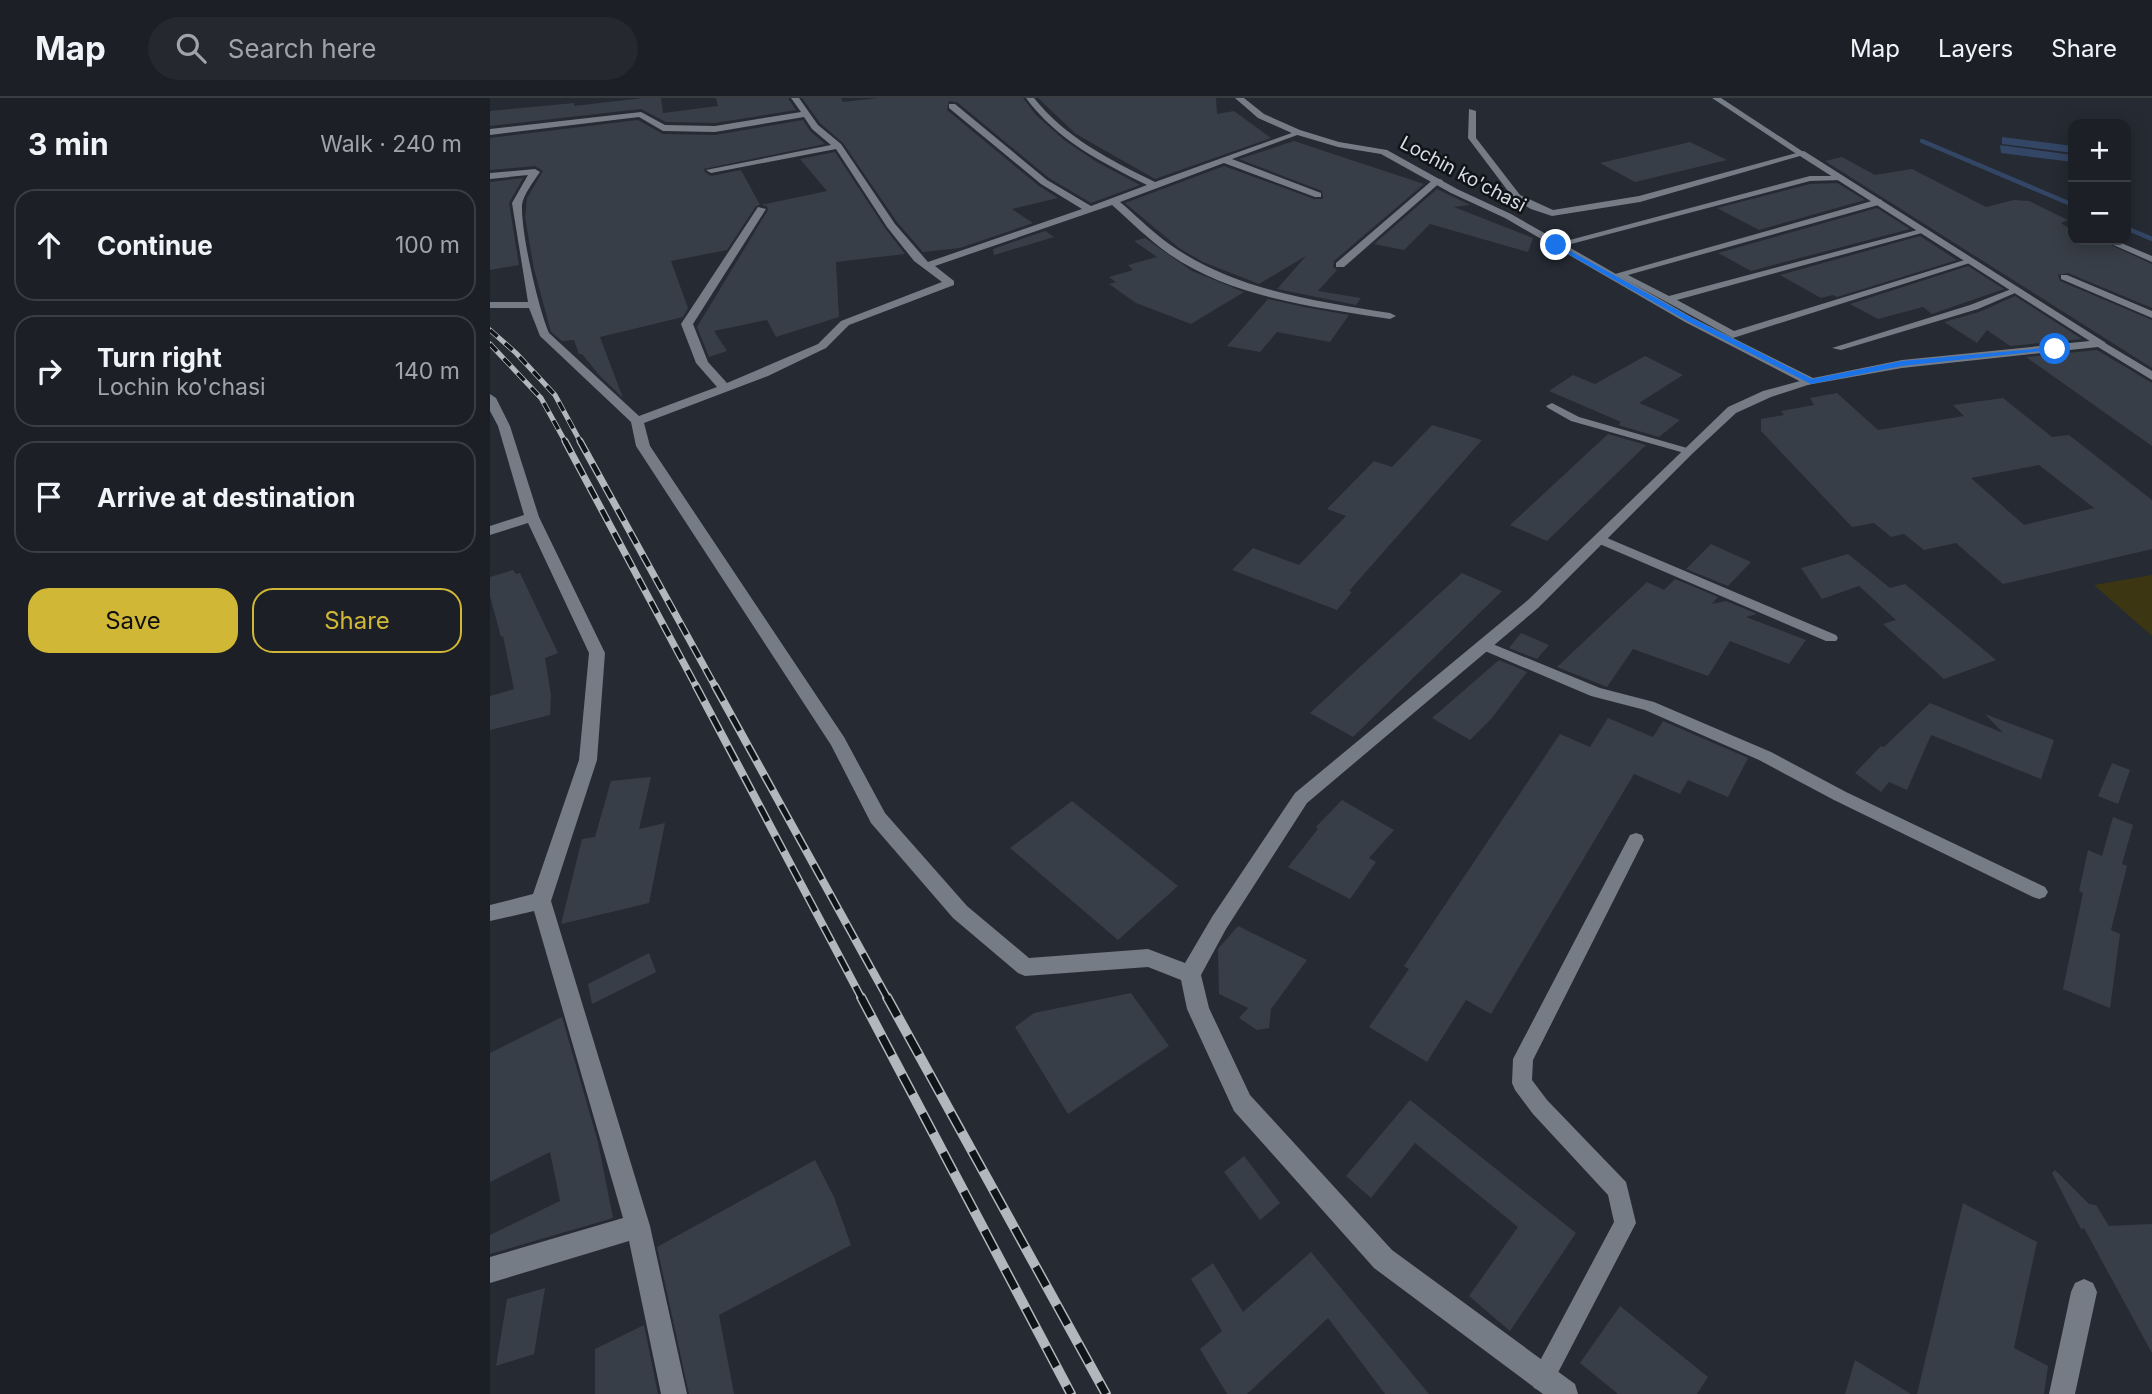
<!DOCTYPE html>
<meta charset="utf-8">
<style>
:root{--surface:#1c2026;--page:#25282e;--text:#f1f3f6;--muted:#a0a3a7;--line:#3a3e43;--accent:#d1b736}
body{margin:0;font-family:Inter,sans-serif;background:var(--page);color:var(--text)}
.controls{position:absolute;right:21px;top:21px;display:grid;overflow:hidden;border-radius:14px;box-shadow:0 4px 18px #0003}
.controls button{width:63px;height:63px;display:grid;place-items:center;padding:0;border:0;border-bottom:2px solid var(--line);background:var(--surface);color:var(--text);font:35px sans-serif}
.stop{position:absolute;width:21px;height:21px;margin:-16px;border:5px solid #1a73e8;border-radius:50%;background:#fff}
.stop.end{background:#1a73e8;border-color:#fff;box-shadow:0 2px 7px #0008}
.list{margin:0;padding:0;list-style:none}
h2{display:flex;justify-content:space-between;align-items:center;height:91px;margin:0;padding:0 28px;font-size:30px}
h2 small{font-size:23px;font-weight:400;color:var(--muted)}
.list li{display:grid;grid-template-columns:46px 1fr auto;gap:21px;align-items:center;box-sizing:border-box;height:112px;margin:0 14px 14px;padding:0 14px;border:2px solid var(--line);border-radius:21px}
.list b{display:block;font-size:26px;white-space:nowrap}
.list p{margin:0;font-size:23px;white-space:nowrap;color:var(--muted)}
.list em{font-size:23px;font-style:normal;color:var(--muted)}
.actions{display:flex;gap:14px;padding:21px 28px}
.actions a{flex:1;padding:16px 0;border:2px solid var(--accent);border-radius:21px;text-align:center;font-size:24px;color:var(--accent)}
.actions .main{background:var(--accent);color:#111}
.icon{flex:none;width:38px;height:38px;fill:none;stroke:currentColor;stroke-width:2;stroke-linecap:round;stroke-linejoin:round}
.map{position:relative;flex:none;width:1662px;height:1296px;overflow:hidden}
header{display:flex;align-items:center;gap:42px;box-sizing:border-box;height:98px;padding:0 35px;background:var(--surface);border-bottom:2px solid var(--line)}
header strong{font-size:33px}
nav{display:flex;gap:38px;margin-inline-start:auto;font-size:24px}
.search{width:490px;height:63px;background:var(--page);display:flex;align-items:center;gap:18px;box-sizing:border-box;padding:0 24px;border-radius:38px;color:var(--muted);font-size:26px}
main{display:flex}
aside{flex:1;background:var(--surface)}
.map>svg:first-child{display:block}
.green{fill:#3d3613}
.water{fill:#334665}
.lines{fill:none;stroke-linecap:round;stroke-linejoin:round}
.stream{stroke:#334665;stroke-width:4.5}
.building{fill:#383e47;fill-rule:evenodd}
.service{fill:#757c86;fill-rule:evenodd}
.minor{fill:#757c86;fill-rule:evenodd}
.tertiary{fill:#757c86;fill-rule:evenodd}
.rail-far3-casing{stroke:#b3b7bd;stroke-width:5}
.rail-far2-casing{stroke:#b3b7bd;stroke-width:7}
.rail-far1-casing{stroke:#b3b7bd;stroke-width:8}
.rail-casing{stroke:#b3b7bd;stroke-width:10}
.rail-far3{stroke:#101317;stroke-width:3.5;stroke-dasharray:10;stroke-linecap:butt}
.rail-far2{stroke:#101317;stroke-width:4.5;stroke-dasharray:13;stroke-linecap:butt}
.rail-far1{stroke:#101317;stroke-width:5;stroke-dasharray:17;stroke-linecap:butt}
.rail{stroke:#101317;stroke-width:7;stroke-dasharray:22;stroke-linecap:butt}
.route{fill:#1a73e8}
.labels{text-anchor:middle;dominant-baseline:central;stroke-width:5;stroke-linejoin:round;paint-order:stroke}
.far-street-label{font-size:19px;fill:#d9dde2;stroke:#101317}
</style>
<header>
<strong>Map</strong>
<div class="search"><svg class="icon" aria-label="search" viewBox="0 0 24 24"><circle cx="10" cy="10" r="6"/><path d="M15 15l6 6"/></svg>Search here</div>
<nav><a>Map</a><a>Layers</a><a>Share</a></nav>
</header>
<main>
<aside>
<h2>3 min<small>Walk · 240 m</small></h2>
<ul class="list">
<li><svg class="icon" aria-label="ahead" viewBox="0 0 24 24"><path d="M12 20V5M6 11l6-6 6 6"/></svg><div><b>Continue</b></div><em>100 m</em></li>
<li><svg class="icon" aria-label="right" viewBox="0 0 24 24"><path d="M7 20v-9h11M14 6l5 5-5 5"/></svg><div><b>Turn right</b><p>Lochin ko'chasi</p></div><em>140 m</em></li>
<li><svg class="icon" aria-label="arrive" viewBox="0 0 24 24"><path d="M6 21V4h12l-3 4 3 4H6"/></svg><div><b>Arrive at destination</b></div></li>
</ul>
<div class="actions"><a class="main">Save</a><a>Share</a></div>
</aside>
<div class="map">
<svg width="1662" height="1296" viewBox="0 0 1662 1296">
<rect width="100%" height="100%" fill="#252a33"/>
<polygon class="green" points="1662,477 1662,538 1604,487"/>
<g class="water">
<polygon points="1512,39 1583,48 1583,55 1512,46"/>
<polygon points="1510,47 1583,57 1583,64 1511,55"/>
</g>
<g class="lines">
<g class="stream">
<polyline points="1432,43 1583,107"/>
<polyline points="1636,130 1662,141"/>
</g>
</g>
<g class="building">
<polygon points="153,0 171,0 173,15 228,8 226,0 298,0 306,12 225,25 176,24 151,11 0,28 0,13 84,5 84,8"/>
<polygon points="312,0 351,0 353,4 388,0 533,0 546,17 574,42 605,63 650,87 601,105 559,80 467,4 459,3 457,12 549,88 568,100 522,111 543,125 470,150 433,154 407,124 353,45 330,25"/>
<polygon points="548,0 726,0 727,16 744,13 781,40 665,81 586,36"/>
<polygon points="148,22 173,36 225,37 313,22 320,33 335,46 214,71 215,74 221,78 251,72 270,107 266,108 237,152 181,163 198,210 193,219 110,239 133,300 110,278 92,256 89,256 84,242 72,243 61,234 44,171 35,119 37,100 53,73 45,68 0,72 0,40"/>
<polygon points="804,43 934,86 844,163 843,169 847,172 828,193 871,200 866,207 787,191 816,158 769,186 764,184 713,164 689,150 635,105 734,68 824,101 833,101 832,93 749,61"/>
<polygon points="1200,44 1237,62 1145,84 1110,65"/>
<polygon points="345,54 395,130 415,156 346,164 349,219 286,239 277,222 224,233 237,253 219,259 207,229 278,112 277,108 271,107 337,93 310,61"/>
<polygon points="1352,59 1385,77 1422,71 1496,109 1524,102 1539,103 1578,122 1571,125 1583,133 1583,142 1610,142 1662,166 1662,210 1578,175 1568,177 1570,183 1662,222 1662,270 1335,63"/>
<polygon points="33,80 19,105 29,167 0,172 0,84"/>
<polygon points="1347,85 1375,102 1269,132 1227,110 1320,86"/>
<polygon points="947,91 980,107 964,109 1043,140 1038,154 940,126 914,152 884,146"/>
<polygon points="1387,110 1420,131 1261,173 1228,155"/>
<polygon points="555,133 564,139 504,157 503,151"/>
<polygon points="1430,138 1467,162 1347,199 1343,197 1331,200 1290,177"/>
<polygon points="655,140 702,173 754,194 701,226 646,205 619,186 626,184 619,179 643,172 638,167 667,159 644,143"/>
<polygon points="1478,168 1514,191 1442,216 1433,209 1388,221 1360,206"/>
<polygon points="1525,198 1592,241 1520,248 1497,232 1487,245 1454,224 1489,214"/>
<polygon points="778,201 814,209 859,217 840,244 787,234 770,254 737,248"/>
<polygon points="1607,252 1662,285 1662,348 1536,259"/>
<polygon points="1155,258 1193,277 1149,305 1190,322 1169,339 1128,327 1131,324 1059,293 1083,277 1105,286"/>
<path d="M1347 295 1388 332 1474 318 1463 307 1513 300 1562 339 1579 337 1662 402V451L1513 486 1466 445 1434 452 1414 436 1401 439 1384 425 1362 429 1271 333V321L1294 317 1291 313 1324 307 1320 300ZM1549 367 1604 410 1534 427 1481 380Z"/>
<polygon points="942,327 992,342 859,493 862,494 847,512 742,472 763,450 809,467 856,418 837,411 884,363 902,369"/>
<polygon points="1118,336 1156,347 1057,443 1020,427"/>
<polygon points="1221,446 1261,464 1238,488 1196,471"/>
<polygon points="1358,456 1400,490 1415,486 1506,562 1454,581 1393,526 1406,522 1369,488 1332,501 1311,470"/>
<polygon points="23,472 26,476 30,475 68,555 55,560 61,597 60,617 0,632 0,598 24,591 13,538 11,539 0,498 0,479"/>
<polygon points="972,475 1012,493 863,639 820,615"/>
<polygon points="1185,481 1228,499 1222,506 1236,503 1267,516 1256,519 1316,542 1299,566 1240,543 1218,578 1143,551 1117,589 1067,569 1157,484 1174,492"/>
<polygon points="1031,535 1059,547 1047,561 1019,550"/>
<polygon points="1009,562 1037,574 1002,620 980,642 942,620"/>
<polygon points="1440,605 1513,635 1495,616 1564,642 1551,681 1441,637 1417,692 1399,684 1391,694 1365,675 1391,648 1394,649"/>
<polygon points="1118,620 1163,639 1173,623 1258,660 1238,699 1198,682 1190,696 1144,676 1001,916 976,902 937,964 879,929 919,871 914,868 1070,636 1100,649"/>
<polygon points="1622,665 1640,672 1628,706 1608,698"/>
<polygon points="161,679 149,731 175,725 159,805 71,826 92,741 105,739 121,683"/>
<polygon points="852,702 904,732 879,760 886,764 860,801 798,769 828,731 826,729"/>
<polygon points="582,703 688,788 628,842 520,750"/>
<polygon points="1623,719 1643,727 1632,766 1637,768 1621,832 1630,836 1620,910 1573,891 1593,795 1589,793 1598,752 1612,758"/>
<polygon points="748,828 817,862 781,911 779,930 767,932 749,920 758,910 729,896 728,851"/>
<polygon points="159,855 166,874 102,906 98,886"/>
<polygon points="641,895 679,948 578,1016 525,929 544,915"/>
<polygon points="72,919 108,1044 123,1120 0,1156 0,1137 70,1103 60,1054 0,1084 0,955"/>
<polygon points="920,1002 1086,1135 1020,1233 979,1198 1028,1129 925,1045 881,1100 856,1078"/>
<polygon points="754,1058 790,1105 770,1122 734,1074"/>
<polygon points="325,1062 344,1099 361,1147 229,1217 244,1296 199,1296 167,1149"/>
<polygon points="1565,1072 1599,1106 1606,1107 1619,1128 1662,1126 1662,1255 1594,1130 1591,1131 1562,1075"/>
<polygon points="1473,1105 1547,1144 1524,1250 1558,1268 1554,1296 1427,1296"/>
<polygon points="821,1154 939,1296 895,1296 838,1220 757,1296 737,1296 710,1251 732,1233 701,1181 723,1165 753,1214"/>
<polygon points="55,1190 44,1256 6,1268 17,1201"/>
<polygon points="1130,1208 1218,1279 1207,1296 1128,1296 1090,1265"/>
<polygon points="154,1227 168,1296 105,1296 105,1251"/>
<polygon points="1365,1262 1421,1296 1355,1296"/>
</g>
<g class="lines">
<g class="service">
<polygon points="1222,0 1231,0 1315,55 1308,57"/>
<polygon points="1320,78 1351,78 1355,80 1351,82 1320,83 1066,150 1061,147"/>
<polygon points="1389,101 1392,102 1392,106 1138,177 1179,198 1431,131 1439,133 1187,202 1244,233 1478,161 1486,163 1243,240 1125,176"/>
<polygon points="1578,125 1583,125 1583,131 1578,129"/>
<polygon points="1612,142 1624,142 1662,158 1662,164"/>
<polygon points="1571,177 1577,177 1662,213 1662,220 1571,181"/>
<polygon points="1524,190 1532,192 1488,211 1351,252 1342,250 1480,207"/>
<polygon points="1062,305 1089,319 1204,352 1198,356 1081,323 1058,310 1056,308"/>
<polygon points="1110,437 1346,537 1348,540 1346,543 1336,543 1105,444 1103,441"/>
<polygon points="993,542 1110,590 1164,604 1281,654 1356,694 1555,789 1558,794 1555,799 1549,801 1543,799 1344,702 1269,662 1155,612 1101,598 988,550 986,547 988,544"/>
<polygon points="1146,735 1152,737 1154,742 1043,962 1042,982 1057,1002 1136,1084 1146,1125 1060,1290 1052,1294 1044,1290 1040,1282 1044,1274 1124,1124 1118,1097 1043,1016 1025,992 1022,985 1023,961 1140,737"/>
</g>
<g class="minor">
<path d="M301 0H309L328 27 351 46 405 126 438 164 592 111 551 86 459 10V6H465L557 82 601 108 657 87C611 64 567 42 536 0H544C576 40 620 62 665 84L810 32V36L742 61 831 95V99H825L734 65 630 104C649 120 667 139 688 152 751 193 827 203 900 215L906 218 900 221C825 209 743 200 679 156 658 141 640 123 622 107L445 168 464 183V187L359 227 336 250 278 278 154 325 160 348 354 639 395 715 477 808 539 860 658 851 695 865 722 819 805 695 1038 502 1238 309 1273 293 1321 280 1327 284 1281 299 1246 315 1203 355 1048 510 817 705 736 831 711 877 719 910 760 997 902 1152 1085 1286 1088 1296H1053L884 1170 744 1013 697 911 691 882 658 869 535 878 528 875 463 820 381 725 341 647 146 348 141 324 50 238 39 210H0V204H38L22 105 38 77 0 81V75L45 71 50 74C44 83 33 97 32 107 31 135 48 209 59 235L149 318 227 289 206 265 191 226 268 109 276 111 203 226 218 264 237 285 328 246 351 223 452 184 424 163 397 129 346 51 221 75 216 72 341 47 322 31 314 19 225 34 173 33 149 19 0 37V31L151 14 175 27 225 28 311 14Z"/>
<polygon points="979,11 986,13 986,40 1030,97 1063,112 1149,98 1314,53 1616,245 1606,247 1310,58 1150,104 1062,118 1041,111 1024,101 978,40"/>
<polygon points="945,80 953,82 854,169 846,169 846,165"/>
<polygon points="0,296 6,300 20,328 49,419 115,555 107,662 61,803 160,1128 197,1296 171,1296 139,1143 0,1185 0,1159 133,1120 44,813 0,823 0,807 43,796 89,662 99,555 38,425 0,437 0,428 34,417 8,328 0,313"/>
<polygon points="1594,1181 1603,1185 1607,1194 1585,1296 1559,1296 1581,1194 1585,1185"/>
</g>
<polygon class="tertiary" points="745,0 754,0 774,16 810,32 849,44 897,52 967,91 1021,116 1203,220 1323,280 1412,262 1610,242 1662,273 1662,282 1608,249 1412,270 1317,287 1195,224 1015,120 961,95 891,56 848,49 804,36 768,20"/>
<defs>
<g id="rail-far3">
<polyline points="0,232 26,255 65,297 91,345"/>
<polyline points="0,246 51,300 76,345"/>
</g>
<g id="rail-far2">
<polyline points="75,343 207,590"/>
<polyline points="90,343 226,590"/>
</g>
<g id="rail-far1">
<polyline points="206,588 372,901"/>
<polyline points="225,588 398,901"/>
</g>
<g id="rail">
<polyline points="371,899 581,1296"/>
<polyline points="397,899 616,1296"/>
</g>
</defs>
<use href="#rail-far3" class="rail-far3-casing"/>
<use href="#rail-far2" class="rail-far2-casing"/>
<use href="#rail-far1" class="rail-far1-casing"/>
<use href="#rail" class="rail-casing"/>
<use href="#rail-far3" class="rail-far3"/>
<use href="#rail-far2" class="rail-far2"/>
<use href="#rail-far1" class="rail-far1"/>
<use href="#rail" class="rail"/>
</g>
<polygon class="route" points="1066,145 1202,220 1322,281 1412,263 1565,249 1569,251 1412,268 1321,286 1197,223 1064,148"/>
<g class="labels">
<g class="far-street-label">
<text transform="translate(973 76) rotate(28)">Lochin ko'chasi</text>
</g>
</g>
</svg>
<div class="controls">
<button>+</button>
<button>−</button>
</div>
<div class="stop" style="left:1565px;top:251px"></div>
<div class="stop end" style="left:1066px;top:147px"></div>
</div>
</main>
